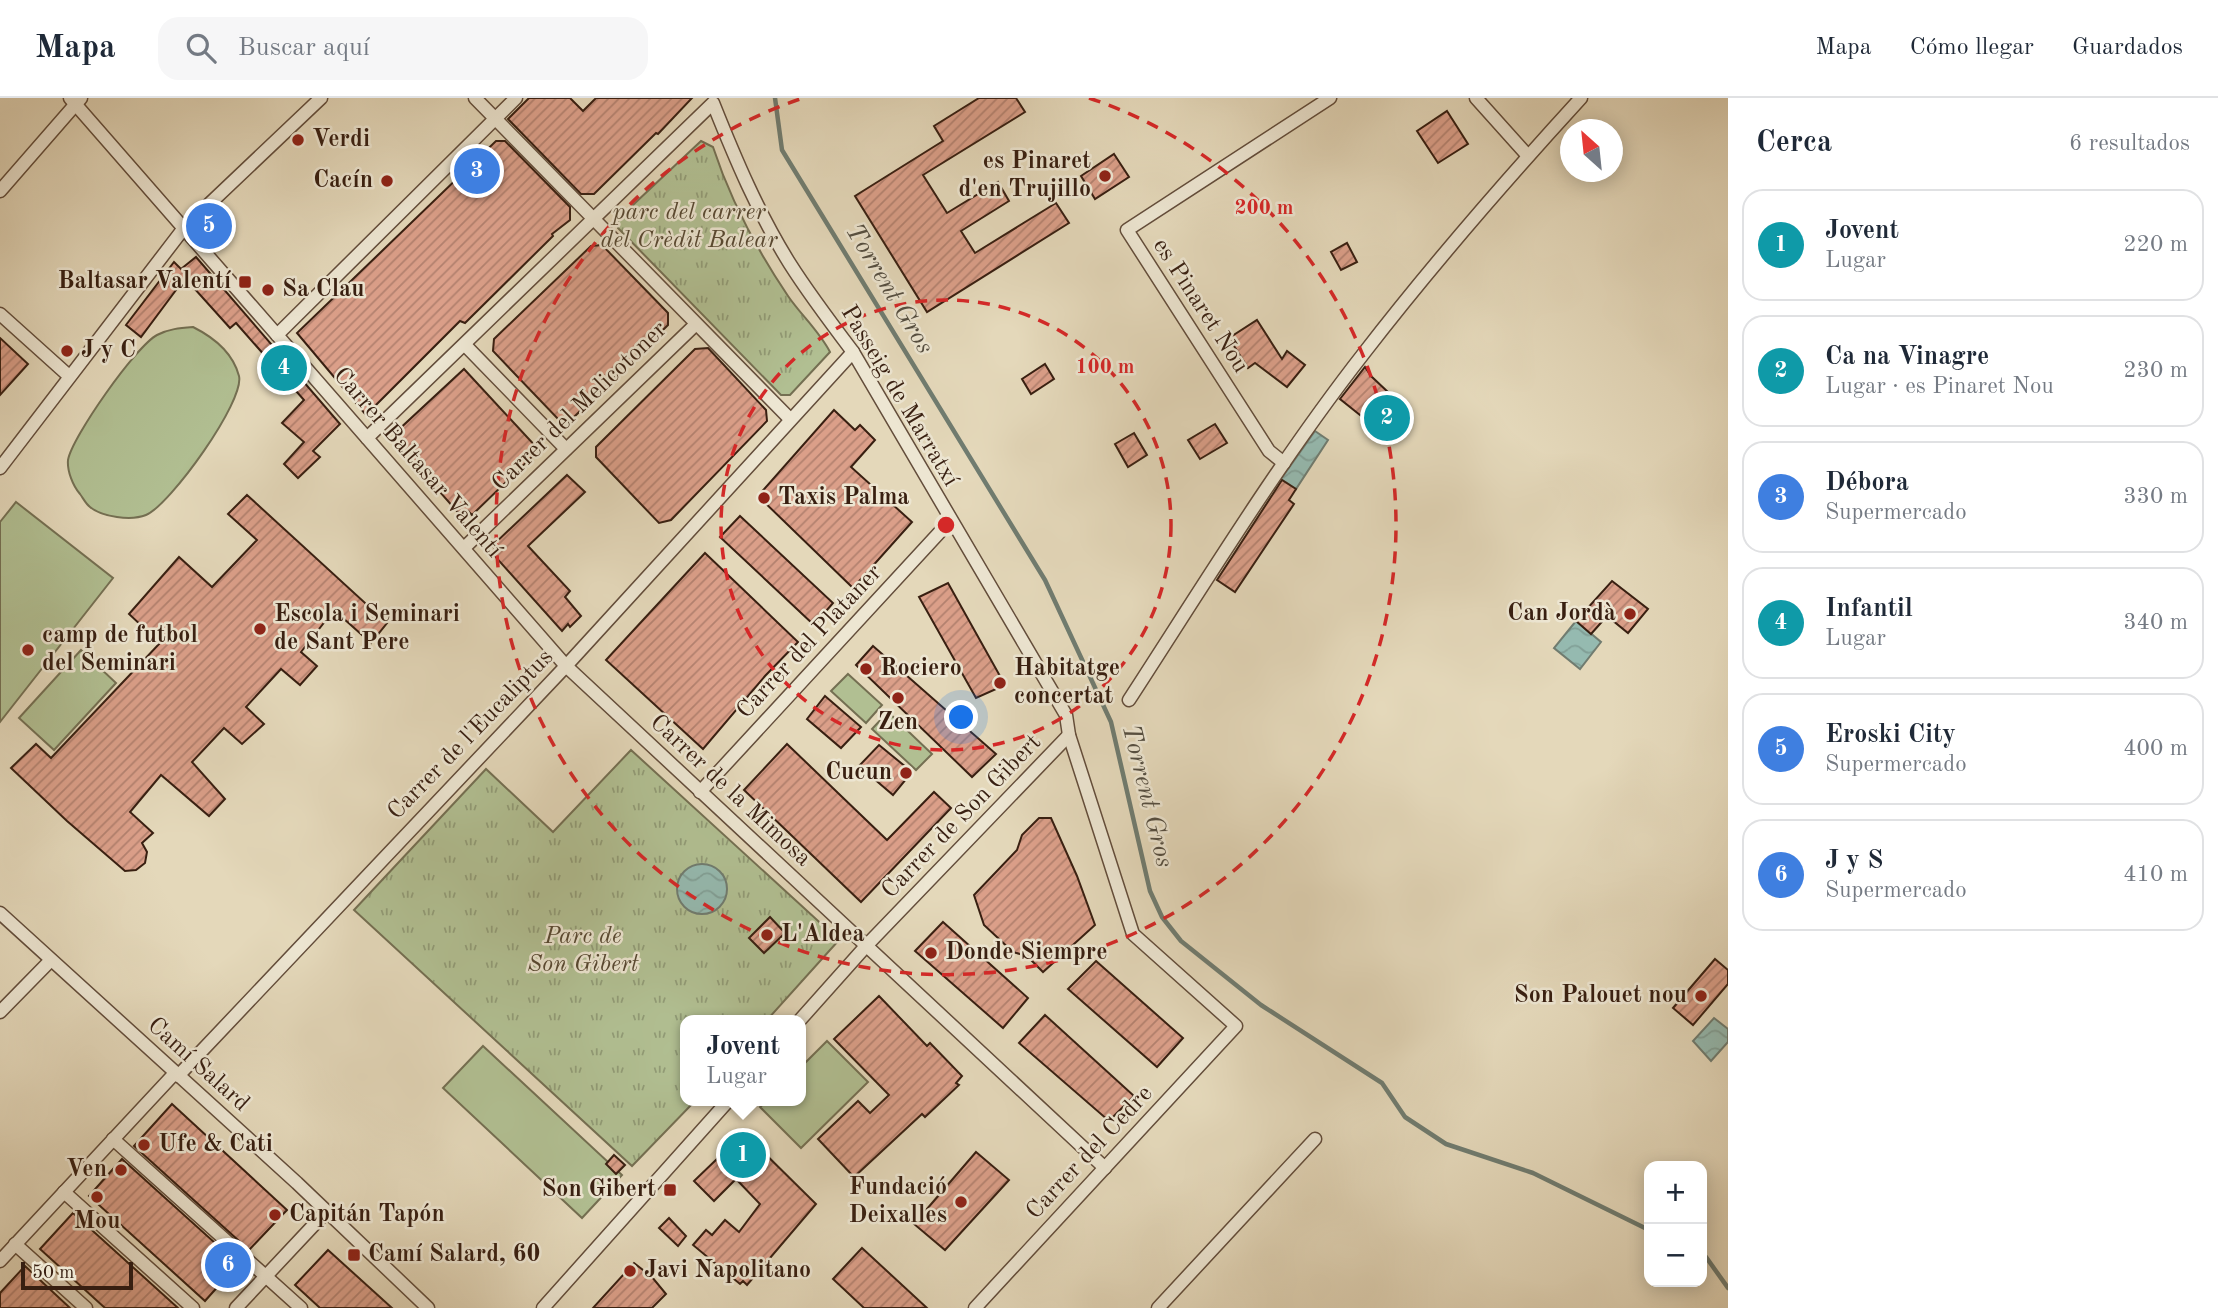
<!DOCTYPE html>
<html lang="es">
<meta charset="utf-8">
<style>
:root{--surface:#fff;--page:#f6f6f7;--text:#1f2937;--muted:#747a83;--line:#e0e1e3;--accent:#b45309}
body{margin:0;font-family:"Old Standard TT",serif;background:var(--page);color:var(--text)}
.controls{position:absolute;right:21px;bottom:21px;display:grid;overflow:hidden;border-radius:14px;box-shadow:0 4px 18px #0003}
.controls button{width:63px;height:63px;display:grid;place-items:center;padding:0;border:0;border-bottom:2px solid var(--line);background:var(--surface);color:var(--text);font:35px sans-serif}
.compass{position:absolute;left:1560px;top:21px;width:63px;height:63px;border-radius:50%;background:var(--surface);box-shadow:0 4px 18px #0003;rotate:333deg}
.scale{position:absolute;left:21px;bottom:18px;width:112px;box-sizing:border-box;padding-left:7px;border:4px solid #381f11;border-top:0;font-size:19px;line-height:24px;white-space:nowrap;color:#381f11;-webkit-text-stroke:5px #ede6d2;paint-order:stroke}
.you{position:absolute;left:962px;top:620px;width:24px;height:24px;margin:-18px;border:5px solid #fff;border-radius:50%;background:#1a73e8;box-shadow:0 0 0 10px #1a73e833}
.badge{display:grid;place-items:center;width:46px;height:46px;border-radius:50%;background:var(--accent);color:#fff;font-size:23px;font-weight:700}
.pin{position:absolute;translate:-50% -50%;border:4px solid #fff;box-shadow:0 2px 7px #0006}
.popup{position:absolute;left:680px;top:917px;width:126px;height:91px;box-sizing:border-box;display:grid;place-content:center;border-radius:14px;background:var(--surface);filter:drop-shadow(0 2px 5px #0005);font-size:23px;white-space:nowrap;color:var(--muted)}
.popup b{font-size:26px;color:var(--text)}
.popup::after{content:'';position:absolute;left:50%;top:100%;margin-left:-14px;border:14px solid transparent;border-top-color:var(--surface)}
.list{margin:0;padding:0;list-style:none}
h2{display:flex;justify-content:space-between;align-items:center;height:91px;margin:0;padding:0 28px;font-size:30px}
h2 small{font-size:23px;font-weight:400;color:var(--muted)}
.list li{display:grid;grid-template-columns:46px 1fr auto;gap:21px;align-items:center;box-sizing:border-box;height:112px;margin:0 14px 14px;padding:0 14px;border:2px solid var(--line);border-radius:21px}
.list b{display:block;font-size:26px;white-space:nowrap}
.list p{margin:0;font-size:23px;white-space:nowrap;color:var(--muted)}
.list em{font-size:23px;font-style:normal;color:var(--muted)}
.icon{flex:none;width:38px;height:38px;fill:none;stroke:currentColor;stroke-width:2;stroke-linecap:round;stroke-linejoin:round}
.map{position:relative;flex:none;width:1728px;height:1210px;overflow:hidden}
header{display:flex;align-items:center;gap:42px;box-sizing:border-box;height:98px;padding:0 35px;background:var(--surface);border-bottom:2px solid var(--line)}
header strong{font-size:33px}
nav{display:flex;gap:38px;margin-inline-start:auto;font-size:24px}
.search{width:490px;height:63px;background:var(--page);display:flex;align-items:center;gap:18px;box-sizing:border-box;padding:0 24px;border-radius:21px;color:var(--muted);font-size:26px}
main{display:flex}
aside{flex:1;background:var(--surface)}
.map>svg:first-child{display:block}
.grass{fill:#b1bf92;stroke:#746f52;stroke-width:2}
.park{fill:url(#park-tufts);stroke:#746f52;stroke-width:2}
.water{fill:url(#water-waves);stroke:#707c70;stroke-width:2}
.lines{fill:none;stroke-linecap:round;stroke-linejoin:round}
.stream{stroke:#707c70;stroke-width:4.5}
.building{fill:url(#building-hatch);stroke:#381f11;stroke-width:2}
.street-casing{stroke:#634d3b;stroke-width:15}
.street{stroke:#ede6d2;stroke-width:12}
.ring{fill:none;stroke:#d62828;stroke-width:3.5;stroke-dasharray:12 9}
.poi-dot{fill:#8f2418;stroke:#ede6d2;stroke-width:2.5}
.labels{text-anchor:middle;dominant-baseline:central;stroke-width:5;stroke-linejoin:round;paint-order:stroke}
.poi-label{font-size:24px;font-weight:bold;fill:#381f11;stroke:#ede6d2;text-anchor:start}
.park-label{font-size:24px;font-style:italic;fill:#564731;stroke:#ede6d2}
.street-label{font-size:24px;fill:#381f11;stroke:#ede6d2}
.water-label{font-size:26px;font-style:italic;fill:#544e41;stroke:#ede6d2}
.centre{fill:#d62828;stroke:#ede6d2;stroke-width:3.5}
.ring-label{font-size:21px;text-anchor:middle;font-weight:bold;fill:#d62828;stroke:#ede6d2;stroke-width:5;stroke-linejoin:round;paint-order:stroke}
</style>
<header>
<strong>Mapa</strong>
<div class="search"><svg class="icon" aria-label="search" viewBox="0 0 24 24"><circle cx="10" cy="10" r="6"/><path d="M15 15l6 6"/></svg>Buscar aquí</div>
<nav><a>Mapa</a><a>Cómo llegar</a><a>Guardados</a></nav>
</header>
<main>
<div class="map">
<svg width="1728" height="1210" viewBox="0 0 1728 1210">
<defs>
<pattern id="park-tufts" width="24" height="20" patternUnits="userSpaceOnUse" patternTransform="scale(1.75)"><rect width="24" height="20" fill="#b1bf92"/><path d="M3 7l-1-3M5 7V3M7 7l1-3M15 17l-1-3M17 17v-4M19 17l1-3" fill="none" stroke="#919b76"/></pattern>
<pattern id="water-waves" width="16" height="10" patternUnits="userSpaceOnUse" patternTransform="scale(1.75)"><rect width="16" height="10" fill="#95bab0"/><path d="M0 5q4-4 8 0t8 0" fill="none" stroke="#819f96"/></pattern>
<pattern id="building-hatch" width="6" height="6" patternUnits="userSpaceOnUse" patternTransform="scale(1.75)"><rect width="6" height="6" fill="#db9f89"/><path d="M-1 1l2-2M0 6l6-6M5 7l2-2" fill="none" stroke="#b3816f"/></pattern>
</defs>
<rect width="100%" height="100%" fill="#e4d8ba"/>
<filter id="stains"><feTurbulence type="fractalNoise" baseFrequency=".00286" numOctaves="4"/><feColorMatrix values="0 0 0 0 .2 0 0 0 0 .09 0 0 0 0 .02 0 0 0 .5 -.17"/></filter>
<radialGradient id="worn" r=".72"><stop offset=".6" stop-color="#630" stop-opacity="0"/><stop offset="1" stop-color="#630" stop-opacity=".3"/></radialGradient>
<g class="grass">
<path d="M193 229C213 239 233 255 239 278 245 303 170 407 146 417 131 423 102 419 90 409 86 406 83 400 80 396 73 388 67 373 68 362 72 339 136 248 157 237 168 231 180 230 193 229Z"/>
<polygon points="16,404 113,480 0,624 0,424"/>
<polygon points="81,552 116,585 54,652 19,620"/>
<polygon points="848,576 882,607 866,625 831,593"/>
<polygon points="888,614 932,656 916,672 872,631"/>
<polygon points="827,943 868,984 801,1050 760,1009 767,1003 801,1003 801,969"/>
<polygon points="483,948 622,1077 582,1120 443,990"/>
</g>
<g class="park">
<path d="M701 43 713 49C730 101 757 152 788 198 801 217 819 233 830 254L790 297H781L618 130V121Z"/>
<polygon points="631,652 839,842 767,922 685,922 685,1003 695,1003 632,1068 354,812 486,671 553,734"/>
</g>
<g class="water">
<polygon points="1315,333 1328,342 1296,391 1281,381"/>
<polygon points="1576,523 1601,544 1580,571 1554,550"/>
<circle cx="702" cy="791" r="25"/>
<polygon points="1714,920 1728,931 1728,944 1711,963 1693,943"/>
</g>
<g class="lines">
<g class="stream">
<polyline points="775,0 782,52 1045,482 1111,624 1150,793 1162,819 1181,843 1261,907 1382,985 1405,1019 1446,1046 1533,1075 1649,1132"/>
<polyline points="1702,1157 1706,1159 1728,1190"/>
</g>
</g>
<g class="building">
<polygon points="529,0 570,0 583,13 596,0 692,0 658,36 656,35 594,96 581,96 508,21"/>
<polygon points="979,0 1016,0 1025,14 923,77 947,115 998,84 1009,103 961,133 975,155 1056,105 1069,125 927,214 855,98 943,43 934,28"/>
<polygon points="1447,13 1468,46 1438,65 1417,33"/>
<polygon points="496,43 505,43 570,109 570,122 552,136 553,138 465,225 460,223 366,317 297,235"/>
<polygon points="1114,56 1129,79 1095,101 1081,78"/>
<polygon points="1347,145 1357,164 1341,172 1331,154"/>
<polygon points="602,147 668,215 668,227 572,321 559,322 493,253 494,241 591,148"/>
<polygon points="196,159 340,326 313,353 320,359 298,380 284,366 304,344 282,325 304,302 236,225 230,230 185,180 141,239 126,227 174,164 181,171"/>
<polygon points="1257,222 1282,261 1287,253 1305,267 1287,289 1255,265 1248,270 1229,240"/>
<polygon points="0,240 28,266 0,297"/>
<polygon points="708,250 766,312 767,323 671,422 659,425 596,359 596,349 695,251"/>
<polygon points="1045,266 1054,281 1031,296 1022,281"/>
<polygon points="1365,269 1371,278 1407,312 1380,340 1367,328 1370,325 1340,301"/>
<polygon points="464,271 539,352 472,417 468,413 462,419 395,343 394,336"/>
<polygon points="834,312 855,332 860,327 875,342 851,369 912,424 853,490 758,398"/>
<polygon points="1215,326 1227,345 1200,361 1188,342"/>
<polygon points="1134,335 1147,357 1128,369 1115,346"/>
<polygon points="567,377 585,394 528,448 570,493 565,499 581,518 570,529 568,526 562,533 492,455 495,450 492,448"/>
<polygon points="1282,382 1296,391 1289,402 1294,406 1235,494 1217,482"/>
<polygon points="247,397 387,525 371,545 334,512 301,554 317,568 300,587 281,571 246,609 264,626 242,646 224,630 192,664 225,701 209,718 161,677 130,714 153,735 142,745 147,754 145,765 136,772 125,773 67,723 11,670 36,646 51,660 160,545 129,516 179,459 212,489 257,442 228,416"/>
<polygon points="740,418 833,505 814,527 720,439"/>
<polygon points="705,455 798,544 765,578 703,651 606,562"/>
<polygon points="1612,483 1648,511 1628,535 1607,518 1591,536 1576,523"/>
<polygon points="948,485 1005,587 976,600 919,499"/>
<polygon points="873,548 996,656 972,679 856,567"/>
<polygon points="825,598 861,629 841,650 807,621"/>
<polygon points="787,646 887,742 934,694 951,710 861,804 744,692"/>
<polygon points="879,647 912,674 893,697 859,668"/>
<polygon points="1039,720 1051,720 1077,778 1095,827 1043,874 1027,858 1013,854 984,827 974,797 1017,752 1022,737"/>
<polygon points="770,819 785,835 764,855 749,840"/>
<polygon points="943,824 1028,900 1003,930 915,853"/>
<polygon points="1715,861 1728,872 1728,886 1693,927 1673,910"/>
<polygon points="1096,863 1183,940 1157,969 1068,891"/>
<polygon points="879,898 927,948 930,945 962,978 956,985 959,987 925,1019 922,1016 854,1079 818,1041 858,1003 870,1015 889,997 834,941"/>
<polygon points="1045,917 1134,998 1109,1023 1019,945"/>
<polygon points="172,1006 287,1112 249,1152 134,1048"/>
<polygon points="744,1035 816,1106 747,1187 743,1183 740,1186 693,1147 706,1132 712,1137 725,1122 739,1134 760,1106 736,1081 714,1103 694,1083"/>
<polygon points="976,1054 1009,1082 945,1152 914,1126"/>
<polygon points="614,1057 625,1067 616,1076 606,1066"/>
<polygon points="122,1061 235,1163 237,1167 205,1203 89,1098"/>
<polygon points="73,1115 178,1210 105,1210 40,1151"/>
<polygon points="669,1120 686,1138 678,1148 659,1130"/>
<polygon points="862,1150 927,1210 864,1210 833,1181"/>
<polygon points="328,1152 392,1210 320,1210 295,1187"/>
<polygon points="634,1165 652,1179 666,1196 652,1210 593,1210"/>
<polygon points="25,1168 70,1210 0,1210 0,1195"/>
</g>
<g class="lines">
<defs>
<g id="street">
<polyline points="70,0 566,568 1105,1070"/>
<polyline points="475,0 790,321"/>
<polyline points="1476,0 1528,58"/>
<polyline points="0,93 81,0"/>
<polyline points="0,216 69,278"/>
<polyline points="277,237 516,0"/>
<polyline points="465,247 566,351"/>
<path d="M367 340 713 5C735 60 758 115 790 166 809 196 831 225 853 254L1066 617 1069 637 1133 836 1236 928 975 1210"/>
<polyline points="1284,365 1269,353 1127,132 1330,0"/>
<polyline points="0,370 184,130 321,0"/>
<polyline points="464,450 695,227"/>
<path d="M1129 602C1205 485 1278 365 1364 255 1432 167 1506 82 1581 0"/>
<polyline points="700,694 950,423"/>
<polyline points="0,815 297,1085 428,1210"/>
<polyline points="0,914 51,862"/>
<polyline points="800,922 866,848 1069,637"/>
<polyline points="178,978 566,568 853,254"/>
<polyline points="113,1041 301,1210"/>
<polyline points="64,1094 193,1210"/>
<polyline points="15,1146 86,1210"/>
<polyline points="0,1163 175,975"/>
<polyline points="236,1210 326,1114"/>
<polyline points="543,1210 728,1003"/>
<polyline points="1158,1210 1315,1041"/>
</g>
</defs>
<use href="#street" class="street-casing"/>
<use href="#street" class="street"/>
</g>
<g class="ring">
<circle cx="946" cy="427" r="225"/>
<path d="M1089 0A450 450 0 1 1 803 0"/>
</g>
<g class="poi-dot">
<circle cx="298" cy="42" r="7"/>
<circle cx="1105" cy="78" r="7"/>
<circle cx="387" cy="83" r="7"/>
<rect x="238" y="177" width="14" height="14" rx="3.5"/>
<circle cx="268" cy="192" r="7"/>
<circle cx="67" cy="253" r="7"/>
<circle cx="764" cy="400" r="7"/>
<circle cx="1630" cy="516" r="7"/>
<circle cx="260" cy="531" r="7"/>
<circle cx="28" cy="552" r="7"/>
<circle cx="866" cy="571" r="7"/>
<circle cx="1000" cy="585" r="7"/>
<circle cx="898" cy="600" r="7"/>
<circle cx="906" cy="675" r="7"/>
<circle cx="767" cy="837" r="7"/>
<circle cx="931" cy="855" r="7"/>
<circle cx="1701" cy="898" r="7"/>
<circle cx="144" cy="1047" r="7"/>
<circle cx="121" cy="1072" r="7"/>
<rect x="663" y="1085" width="14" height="14" rx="3.5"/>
<circle cx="97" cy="1099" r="7"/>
<circle cx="961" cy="1104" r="7"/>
<circle cx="275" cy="1117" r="7"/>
<rect x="347" y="1150" width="14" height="14" rx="3.5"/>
<circle cx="630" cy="1173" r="7"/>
</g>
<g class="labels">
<g class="poi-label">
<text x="312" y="42">Verdi</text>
<text x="1091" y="64" text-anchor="end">es Pinaret<tspan x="1091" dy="28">d'en Trujillo</tspan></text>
<text x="373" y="83" text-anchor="end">Cacín</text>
<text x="231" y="184" text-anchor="end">Baltasar Valentí</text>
<text x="282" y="192">Sa Clau</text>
<text x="81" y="253">J y C</text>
<text x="778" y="400">Taxis Palma</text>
<text x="1616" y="516" text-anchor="end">Can Jordà</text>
<text x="274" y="517">Escola i Seminari<tspan x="274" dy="28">de Sant Pere</tspan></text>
<text x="42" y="538">camp de futbol<tspan x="42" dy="28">del Seminari</tspan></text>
<text x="880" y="571">Rociero</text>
<text x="1014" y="571">Habitatge<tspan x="1014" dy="28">concertat</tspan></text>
<text x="898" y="625" text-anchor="middle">Zen</text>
<text x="892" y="675" text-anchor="end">Cucun</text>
<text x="781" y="837">L'Aldea</text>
<text x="945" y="855">Donde Siempre</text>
<text x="1687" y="898" text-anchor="end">Son Palouet nou</text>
<text x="158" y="1047">Ufe &amp; Cati</text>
<text x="107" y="1072" text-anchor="end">Ven</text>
<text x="947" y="1090" text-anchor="end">Fundació<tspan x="947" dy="28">Deixalles</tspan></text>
<text x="656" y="1092" text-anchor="end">Son Gibert</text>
<text x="289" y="1117">Capitán Tapón</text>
<text x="97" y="1124" text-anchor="middle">Mou</text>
<text x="368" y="1157">Camí Salard, 60</text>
<text x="644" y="1173">Javi Napolitano</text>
</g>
<g class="park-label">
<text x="689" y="115">parc del carrer<tspan x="689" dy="28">del Crèdit Balear</tspan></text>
<text x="583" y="839">Parc de<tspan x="583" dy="28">Son Gibert</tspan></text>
</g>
<g class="street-label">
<text transform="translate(1200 208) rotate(57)">es Pinaret Nou</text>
<text transform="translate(899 298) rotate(59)">Passeig de Marratxí</text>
<text transform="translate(580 309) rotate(-44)">Carrer del Melicotoner</text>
<text transform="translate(417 365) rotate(49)">Carrer Baltasar Valentí</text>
<text transform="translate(810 544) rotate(-47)">Carrer del Plataner</text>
<text transform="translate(471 637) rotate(-46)">Carrer de l'Eucaliptus</text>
<text transform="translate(730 693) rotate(43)">Carrer de la Mimosa</text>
<text transform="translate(962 719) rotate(-46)">Carrer de Son Gibert</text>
<text transform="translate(198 967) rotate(42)">Camí Salard</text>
<text transform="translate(1090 1055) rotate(-47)">Carrer del Cedre</text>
</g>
<g class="water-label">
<text transform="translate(889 191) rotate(59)">Torrent Gros</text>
<text transform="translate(1147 698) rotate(76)">Torrent Gros</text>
</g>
</g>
<circle cx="946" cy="427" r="10" class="centre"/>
<g class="ring-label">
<text x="1264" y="116">200 m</text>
<text x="1105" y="275">100 m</text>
</g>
<rect width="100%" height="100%" filter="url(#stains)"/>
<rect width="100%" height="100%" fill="url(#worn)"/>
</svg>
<div class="controls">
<button>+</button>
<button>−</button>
</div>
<svg class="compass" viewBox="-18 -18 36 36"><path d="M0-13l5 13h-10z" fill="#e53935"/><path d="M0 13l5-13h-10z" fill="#747a83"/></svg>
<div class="scale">50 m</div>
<div class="you"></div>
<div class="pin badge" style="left:743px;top:1057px;background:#0f9aa8">1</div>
<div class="popup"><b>Jovent</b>Lugar</div>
<div class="pin badge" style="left:1387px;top:320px;background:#0f9aa8">2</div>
<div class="pin badge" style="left:477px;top:73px;background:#3f7fe0">3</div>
<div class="pin badge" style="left:284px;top:270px;background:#0f9aa8">4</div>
<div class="pin badge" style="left:209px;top:128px;background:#3f7fe0">5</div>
<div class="pin badge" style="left:228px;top:1167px;background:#3f7fe0">6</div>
</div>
<aside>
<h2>Cerca<small>6 resultados</small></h2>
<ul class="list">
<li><span class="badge" style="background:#0f9aa8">1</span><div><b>Jovent</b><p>Lugar</p></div><em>220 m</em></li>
<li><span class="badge" style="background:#0f9aa8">2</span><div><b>Ca na Vinagre</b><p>Lugar · es Pinaret Nou</p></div><em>230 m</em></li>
<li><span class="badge" style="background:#3f7fe0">3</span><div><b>Débora</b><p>Supermercado</p></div><em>330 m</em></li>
<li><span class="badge" style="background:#0f9aa8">4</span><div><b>Infantil</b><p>Lugar</p></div><em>340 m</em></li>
<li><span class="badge" style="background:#3f7fe0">5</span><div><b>Eroski City</b><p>Supermercado</p></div><em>400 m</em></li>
<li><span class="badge" style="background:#3f7fe0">6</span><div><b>J y S</b><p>Supermercado</p></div><em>410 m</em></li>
</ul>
</aside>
</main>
